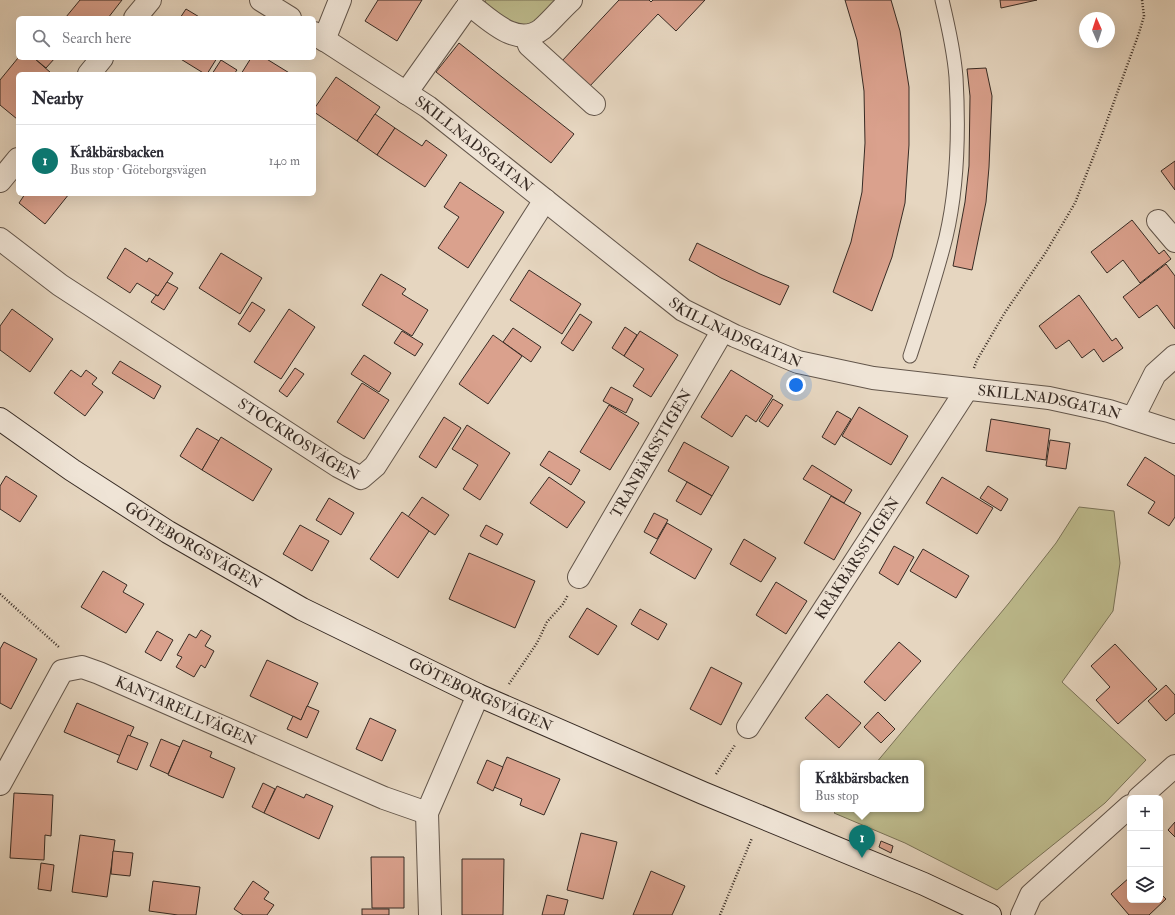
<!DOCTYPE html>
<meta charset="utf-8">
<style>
:root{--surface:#fff;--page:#f7f7f7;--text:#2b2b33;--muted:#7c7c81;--line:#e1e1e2;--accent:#0f766e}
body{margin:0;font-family:"IM FELL Double Pica",serif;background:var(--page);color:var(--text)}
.controls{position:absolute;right:12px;bottom:12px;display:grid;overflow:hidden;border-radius:6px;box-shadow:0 4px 16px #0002}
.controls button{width:36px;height:36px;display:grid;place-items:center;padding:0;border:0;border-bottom:1px solid var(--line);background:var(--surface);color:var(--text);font:20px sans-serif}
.compass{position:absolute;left:1079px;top:12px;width:36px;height:36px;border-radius:50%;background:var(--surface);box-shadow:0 4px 16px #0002;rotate:357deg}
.you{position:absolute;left:796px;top:385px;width:14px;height:14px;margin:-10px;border:3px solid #fff;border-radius:50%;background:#1a73e8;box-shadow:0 0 0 6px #1a73e833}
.badge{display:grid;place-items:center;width:26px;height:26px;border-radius:50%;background:var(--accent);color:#fff;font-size:13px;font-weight:700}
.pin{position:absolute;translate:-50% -33px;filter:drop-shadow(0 1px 2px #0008)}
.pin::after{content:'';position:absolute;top:21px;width:14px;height:12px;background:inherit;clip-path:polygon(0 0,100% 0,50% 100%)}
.popup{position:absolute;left:800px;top:760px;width:124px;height:52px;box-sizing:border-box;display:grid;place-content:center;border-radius:6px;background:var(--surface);filter:drop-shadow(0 1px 3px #0005);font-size:13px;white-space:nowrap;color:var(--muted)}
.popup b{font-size:15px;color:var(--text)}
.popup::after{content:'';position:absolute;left:50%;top:100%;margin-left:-8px;border:8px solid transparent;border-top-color:var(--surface)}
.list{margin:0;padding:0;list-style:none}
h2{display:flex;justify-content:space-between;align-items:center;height:52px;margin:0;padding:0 16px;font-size:17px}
h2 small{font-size:13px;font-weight:400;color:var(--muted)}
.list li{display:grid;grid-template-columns:26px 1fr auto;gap:12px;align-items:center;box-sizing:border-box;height:72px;padding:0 16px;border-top:1px solid var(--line)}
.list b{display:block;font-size:15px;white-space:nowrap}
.list p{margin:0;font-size:13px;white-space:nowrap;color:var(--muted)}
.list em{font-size:13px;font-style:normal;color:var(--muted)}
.icon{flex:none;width:22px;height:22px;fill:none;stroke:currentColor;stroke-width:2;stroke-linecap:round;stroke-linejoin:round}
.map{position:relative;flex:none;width:1175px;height:915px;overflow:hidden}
.search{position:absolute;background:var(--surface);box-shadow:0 4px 16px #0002;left:16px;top:16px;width:300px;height:44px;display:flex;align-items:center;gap:10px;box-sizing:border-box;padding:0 14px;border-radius:6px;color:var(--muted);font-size:15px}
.panel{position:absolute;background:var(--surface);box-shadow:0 4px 16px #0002;left:16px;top:72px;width:300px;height:124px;border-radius:6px}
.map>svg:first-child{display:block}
.green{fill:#bdbb8d;stroke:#7a7358}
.building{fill:#daa18d;stroke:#372b24}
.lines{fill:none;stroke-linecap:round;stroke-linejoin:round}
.lane-casing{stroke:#63564b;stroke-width:15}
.street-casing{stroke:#63564b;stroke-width:24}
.secondary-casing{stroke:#372b24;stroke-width:24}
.path{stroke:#372b24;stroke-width:2.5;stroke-dasharray:1 2;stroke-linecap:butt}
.lane{stroke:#efe4d6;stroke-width:13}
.street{stroke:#efe4d6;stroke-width:22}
.secondary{stroke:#efe4d6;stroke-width:22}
.labels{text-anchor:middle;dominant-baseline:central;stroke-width:3.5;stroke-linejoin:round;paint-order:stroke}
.street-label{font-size:15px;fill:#372b24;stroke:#efe4d6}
</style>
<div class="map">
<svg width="1175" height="915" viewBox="0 0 1175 915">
<rect width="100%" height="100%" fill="#e6d6c0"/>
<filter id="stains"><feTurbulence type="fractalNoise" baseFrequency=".005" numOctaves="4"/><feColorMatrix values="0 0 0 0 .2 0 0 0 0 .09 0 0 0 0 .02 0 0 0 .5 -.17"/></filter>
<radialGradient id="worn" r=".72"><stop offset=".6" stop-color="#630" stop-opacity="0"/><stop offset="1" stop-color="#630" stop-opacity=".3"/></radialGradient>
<g class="green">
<polygon points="485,0 555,0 540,17 531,25 511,24 486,3"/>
<polygon points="1079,507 1114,511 1120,563 1113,611 1062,682 1146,760 1105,803 997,890 905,843 834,813 838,809 921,809 921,763 876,763 1009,603 1056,543"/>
</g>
<g class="building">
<polygon points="80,0 122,0 108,18 68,18 66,17"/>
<polygon points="378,0 422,0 397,41 365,21"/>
<polygon points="619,0 649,0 651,2 653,0 705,0 676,31 658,14 588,88 561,62"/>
<polygon points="845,0 891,0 900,31 909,87 909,145 905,203 892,257 872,311 833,292 851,242 862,192 865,143 864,91 857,40"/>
<polygon points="1000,0 1037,0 1001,8"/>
<polygon points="186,9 201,18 180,18"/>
<polygon points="459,43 574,134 551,163 436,72"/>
<polygon points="18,58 34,58 51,73 50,74 18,74 18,117 17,119 0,105 0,80"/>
<polygon points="34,58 55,58 46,68"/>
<polygon points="179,58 217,58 207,74 205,74"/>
<polygon points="251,58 265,58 291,74 241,74"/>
<polygon points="221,60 237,70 234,74 212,74"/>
<polygon points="986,68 992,96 989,167 986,202 972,270 953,266 965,202 969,166 970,96 967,69"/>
<polygon points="336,77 380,107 357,141 314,112 314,109"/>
<polygon points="375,114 395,128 377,155 357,141"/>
<polygon points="395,128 422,146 426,140 447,155 425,187 377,155"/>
<polygon points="1175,161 1175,190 1161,171"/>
<polygon points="460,182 504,212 468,268 438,248 459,217 444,207"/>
<polygon points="25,194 69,194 45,224 19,203"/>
<polygon points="1132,220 1159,254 1164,250 1171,259 1140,283 1123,260 1107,273 1091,252"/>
<polygon points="697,243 760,274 789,286 780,305 721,278 689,260"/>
<polygon points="125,248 147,262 149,258 173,273 158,296 137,283 130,293 107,278"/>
<polygon points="221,253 262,278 240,314 199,288"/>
<polygon points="1166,264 1175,276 1175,329 1157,305 1139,318 1123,297"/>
<polygon points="529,270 581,304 562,334 510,300"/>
<polygon points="381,274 406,289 402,294 428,310 412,336 362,305"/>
<polygon points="167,282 178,288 164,310 151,302 156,295 158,296"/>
<polygon points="1079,295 1112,341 1116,338 1123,348 1103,362 1094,349 1082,358 1069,340 1056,349 1039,326"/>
<polygon points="252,302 265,310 250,332 238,324"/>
<polygon points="12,309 53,339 30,372 0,350 0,326"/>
<polygon points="289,309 315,327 281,379 254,362"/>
<polygon points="580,314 592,322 573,351 561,343"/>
<polygon points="625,327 637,335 624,356 612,348"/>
<polygon points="513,328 541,347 531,362 503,342"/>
<polygon points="402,331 423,344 415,356 394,343"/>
<polygon points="640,331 678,355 651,397 633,386 644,369 624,356"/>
<polygon points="493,335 522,356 488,404 459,384"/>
<polygon points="364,355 391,373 379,392 351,374"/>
<polygon points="120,361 161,386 154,399 112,373"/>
<polygon points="295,368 304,374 287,397 279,391"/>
<polygon points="71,370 81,377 86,370 97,378 92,384 103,392 85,416 54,393"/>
<polygon points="731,370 773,396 756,422 746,415 732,437 701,417"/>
<polygon points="362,383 389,400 364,439 337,422"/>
<polygon points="611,387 633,399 626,413 603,401"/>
<polygon points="773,399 783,405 768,427 759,421"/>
<polygon points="609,405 639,423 610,470 580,452"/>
<polygon points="859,407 908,436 891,465 842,436"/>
<polygon points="837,411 851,419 835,445 822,437"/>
<polygon points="444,417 461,428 436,468 419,457"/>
<polygon points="991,419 1050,429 1046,460 986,451"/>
<polygon points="467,425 510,453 480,500 463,489 478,465 452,449"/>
<polygon points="197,428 219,441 202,470 180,456"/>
<polygon points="221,437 272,469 253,501 202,470"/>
<polygon points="1050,440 1070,443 1066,469 1046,466"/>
<polygon points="684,442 729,467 712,496 668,471"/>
<polygon points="549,451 580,470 571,485 540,465"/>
<polygon points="1145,457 1175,476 1175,517 1169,526 1148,513 1155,502 1127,485"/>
<polygon points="812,465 852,490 844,503 803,479"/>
<polygon points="6,476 37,496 20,522 0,509 0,486"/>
<polygon points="549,477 585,502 567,528 530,503"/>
<polygon points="942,477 993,508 977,534 926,503"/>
<polygon points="687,482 712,496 701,515 676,501"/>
<polygon points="988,486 1008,499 1001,511 980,498"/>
<polygon points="831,496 861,513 834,560 804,543"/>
<polygon points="422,497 449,515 435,535 408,517"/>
<polygon points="329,498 354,513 341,535 316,520"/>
<polygon points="402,512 429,531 398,578 370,559"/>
<polygon points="654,513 668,520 657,539 644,532"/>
<polygon points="667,523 712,549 695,579 650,553"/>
<polygon points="300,525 329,541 312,571 283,554"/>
<polygon points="486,525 503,534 497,545 480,536"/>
<polygon points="744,539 776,558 761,582 730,564"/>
<polygon points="894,546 914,557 898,585 879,573"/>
<polygon points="923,549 969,576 956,598 910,571"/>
<polygon points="469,553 535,581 515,628 449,599"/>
<polygon points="103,571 127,585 123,592 144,604 126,633 81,607"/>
<polygon points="776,582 807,601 786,634 756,615"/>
<polygon points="587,608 617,626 598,655 569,637"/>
<polygon points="640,609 667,624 658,640 631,624"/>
<polygon points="201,630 211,636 205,646 214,651 205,668 201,665 194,677 176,667 182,657 177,655 189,634 196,638"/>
<polygon points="157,631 173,640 161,661 145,652"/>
<polygon points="4,642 37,659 11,709 0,703 0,649"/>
<polygon points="899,642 921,661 885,701 864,682"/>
<polygon points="1115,644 1157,689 1118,724 1096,700 1110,687 1091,666"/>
<polygon points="267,660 318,683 301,720 250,696"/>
<polygon points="711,667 742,683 721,725 690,709"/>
<polygon points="1166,685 1175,695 1175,713 1166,721 1148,701"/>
<polygon points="827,694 861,723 839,748 805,718"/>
<polygon points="77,703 134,727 121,756 64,732"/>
<polygon points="307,706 319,711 307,738 287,729 293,716 301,720"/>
<polygon points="878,712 895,729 881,743 864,727"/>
<polygon points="370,718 396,730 382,761 356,749"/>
<polygon points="128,735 148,743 137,770 117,762"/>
<polygon points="161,739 180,747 168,774 150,766"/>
<polygon points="183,740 212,752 210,757 235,768 223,798 168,775"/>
<polygon points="507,757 560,779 544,815 520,805 522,799 494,787"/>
<polygon points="487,760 503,767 493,791 477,783"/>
<polygon points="263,783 275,789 264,813 252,807"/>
<polygon points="277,786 304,798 306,794 333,806 319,839 264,813"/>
<polygon points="14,793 53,795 51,836 45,835 44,860 10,858"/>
<polygon points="1175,822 1175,837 1168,830"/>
<polygon points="581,833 617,842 603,899 567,890"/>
<polygon points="80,835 115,840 107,897 72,892"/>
<polygon points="881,841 893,846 891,853 879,847"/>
<polygon points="113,851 133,853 130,876 111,874"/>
<polygon points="371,857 404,857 404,908 372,908"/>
<polygon points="462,859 504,859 503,915 462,915"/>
<polygon points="41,863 54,865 51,891 38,889"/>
<polygon points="651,871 685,886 672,915 633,915"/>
<polygon points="1130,877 1130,900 1160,900 1160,893 1166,899 1149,915 1129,915 1111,894"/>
<polygon points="153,881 200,887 196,915 178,915 149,911"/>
<polygon points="253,881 269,892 264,899 274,905 267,915 243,915 234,909"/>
<polygon points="547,895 568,900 564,915 542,915"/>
<rect x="362" y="909" width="27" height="6"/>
</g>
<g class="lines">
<defs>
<path id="lane" d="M910 356C923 316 936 277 946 237 958 186 959 130 956 77 954 51 948 25 942 0"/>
<g id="street">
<polyline points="261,0 290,18"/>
<path d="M469 4C489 19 517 49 542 29 552 20 561 9 571 0"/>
<polyline points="135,18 150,0"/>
<path id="s1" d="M314 33 428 107 683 310 735 336 798 362 873 378 1049 398 1109 411 1175 432"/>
<polyline points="526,36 529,45 594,104"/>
<polyline points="324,40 340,0"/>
<polyline points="89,74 102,58"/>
<polyline points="406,93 469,4 469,0"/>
<polyline points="0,181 18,159"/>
<polyline points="1158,221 1175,241"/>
<path id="s2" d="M0 239 60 285 338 466 361 478 375 466 545 200"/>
<polyline points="1133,418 1155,374 1175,356"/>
<path id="s3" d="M579 577 723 330"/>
<path id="s4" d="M748 727 967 389"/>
<path id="s5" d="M0 784 62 671 82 667 99 673 384 798 427 813"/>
<polyline points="1139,798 1175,766"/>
<polyline points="430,915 427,813 478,695"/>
<polyline points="1022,915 1031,895 1130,806"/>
</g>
<g id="secondary">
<path id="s6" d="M0 419 72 470 168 532 302 609 478 695 703 793 924 884 990 915"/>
</g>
</defs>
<use href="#lane" class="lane-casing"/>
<use href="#street" class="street-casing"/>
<use href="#secondary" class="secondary-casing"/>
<g class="path">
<polyline points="974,368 977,360 1004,314 1046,252 1075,203 1100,140 1139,33 1144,16 1142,0"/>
<polyline points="0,594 60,648"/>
<polyline points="509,684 537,643 547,622 563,604 568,595"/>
<polyline points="716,774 735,745"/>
<polyline points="720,915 752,838"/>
</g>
<use href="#lane" class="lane"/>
<use href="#street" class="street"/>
<use href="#secondary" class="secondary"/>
</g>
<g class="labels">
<g class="street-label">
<text stroke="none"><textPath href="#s1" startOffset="195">SKILLNADSGATAN</textPath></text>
<text stroke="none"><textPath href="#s1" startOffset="519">SKILLNADSGATAN</textPath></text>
<text stroke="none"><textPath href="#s1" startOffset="843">SKILLNADSGATAN</textPath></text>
<text stroke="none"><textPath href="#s2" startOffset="360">STOCKROSVÄGEN</textPath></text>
<text stroke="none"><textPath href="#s3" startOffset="143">TRANBÄRSSTIGEN</textPath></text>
<text stroke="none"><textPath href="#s6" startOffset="231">GÖTEBORGSVÄGEN</textPath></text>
<text stroke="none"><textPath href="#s4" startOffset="201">KRÅKBÄRSSTIGEN</textPath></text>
<text stroke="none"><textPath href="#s6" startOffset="555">GÖTEBORGSVÄGEN</textPath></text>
<text stroke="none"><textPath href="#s5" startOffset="262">KANTARELLVÄGEN</textPath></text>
</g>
</g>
<rect width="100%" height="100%" filter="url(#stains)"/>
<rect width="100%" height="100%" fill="url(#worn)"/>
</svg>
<div class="controls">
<button>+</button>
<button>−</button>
<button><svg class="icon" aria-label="layers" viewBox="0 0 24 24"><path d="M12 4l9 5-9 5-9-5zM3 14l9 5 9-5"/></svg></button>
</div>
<svg class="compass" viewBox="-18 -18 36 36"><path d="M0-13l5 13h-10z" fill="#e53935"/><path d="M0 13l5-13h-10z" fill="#7c7c81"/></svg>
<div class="you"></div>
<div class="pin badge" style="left:862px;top:858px">1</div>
<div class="popup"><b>Kråkbärsbacken</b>Bus stop</div>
<div class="search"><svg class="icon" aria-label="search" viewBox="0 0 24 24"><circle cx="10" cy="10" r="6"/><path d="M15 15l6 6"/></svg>Search here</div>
<section class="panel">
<h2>Nearby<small></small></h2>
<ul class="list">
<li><span class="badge">1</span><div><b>Kråkbärsbacken</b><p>Bus stop · Göteborgsvägen</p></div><em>140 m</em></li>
</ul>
</section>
</div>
